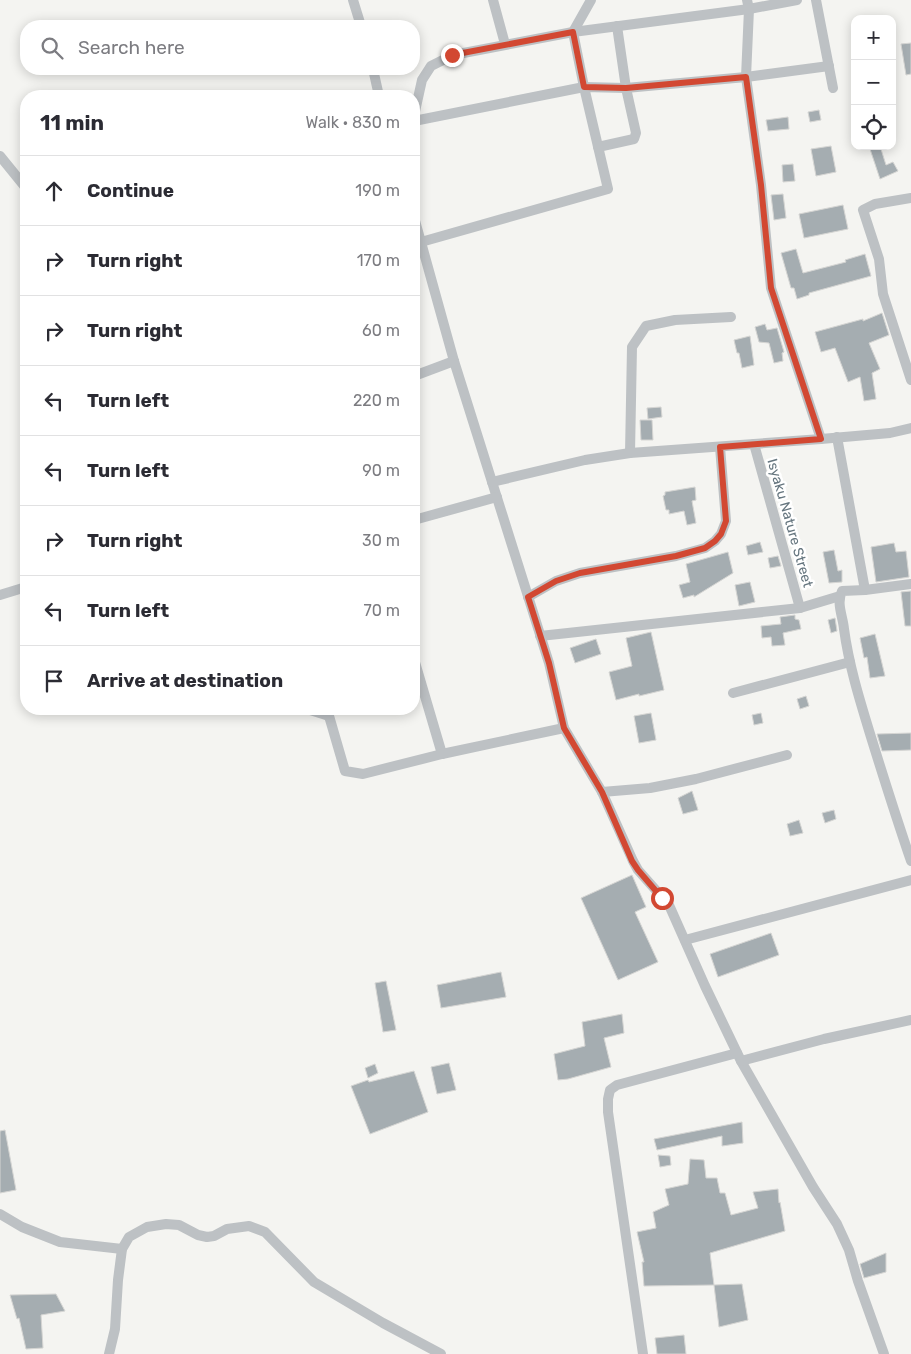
<!DOCTYPE html>
<meta charset="utf-8">
<style>
:root{--surface:#fff;--page:#f7f7f7;--text:#2b2b33;--muted:#7c7c81;--line:#e1e1e2}
body{margin:0;font-family:Rubik,sans-serif;background:var(--page);color:var(--text)}
.controls{position:absolute;right:15px;top:15px;display:grid;overflow:hidden;border-radius:10px;box-shadow:0 2px 12px #0003}
.controls button{width:45px;height:45px;display:grid;place-items:center;padding:0;border:0;border-bottom:1px solid var(--line);background:var(--surface);color:var(--text);font:25px sans-serif}
.stop{position:absolute;width:15px;height:15px;margin:-11px;border:4px solid #d24832;border-radius:50%;background:#fff}
.stop.end{background:#d24832;border-color:#fff;box-shadow:0 1px 5px #0008}
.list{margin:0;padding:0;list-style:none}
h2{display:flex;justify-content:space-between;align-items:center;height:65px;margin:0;padding:0 20px;font-size:21px}
h2 small{font-size:16px;font-weight:400;color:var(--muted)}
.list li{display:grid;grid-template-columns:32px 1fr auto;gap:15px;align-items:center;box-sizing:border-box;height:70px;padding:0 20px;border-top:1px solid var(--line)}
.list b{display:block;font-size:19px;white-space:nowrap}
.list em{font-size:16px;font-style:normal;color:var(--muted)}
.icon{flex:none;width:28px;height:28px;fill:none;stroke:currentColor;stroke-width:2;stroke-linecap:round;stroke-linejoin:round}
.map{position:relative;flex:none;width:911px;height:1354px;overflow:hidden}
.search{position:absolute;background:var(--surface);box-shadow:0 2px 12px #0003;left:20px;top:20px;width:400px;height:55px;display:flex;align-items:center;gap:12px;box-sizing:border-box;padding:0 18px;border-radius:20px;color:var(--muted);font-size:19px}
.panel{position:absolute;background:var(--surface);box-shadow:0 2px 12px #0003;left:20px;top:90px;width:400px;height:625px;border-radius:20px}
.map>svg:first-child{display:block}
.building{fill:#a5adb1;stroke:#d5d5d3}
.lines{fill:none;stroke-linecap:round;stroke-linejoin:round}
.street{stroke:#bdc1c4;stroke-width:10}
.route{stroke:#d24832;stroke-width:6}
.labels{text-anchor:middle;dominant-baseline:central;stroke-width:5;stroke-linejoin:round;paint-order:stroke}
.street-label{font-size:14px;fill:#66767f;stroke:#fff}
</style>
<div class="map">
<svg width="911" height="1354" viewBox="0 0 911 1354">
<rect width="100%" height="100%" fill="#f4f4f1"/>
<g class="building">
<polygon points="911,43 911,74 906,75 901,44"/>
<polygon points="819,110 821,120 810,122 808,112"/>
<polygon points="788,117 789,129 768,131 766,120"/>
<polygon points="831,146 836,172 816,176 811,149"/>
<polygon points="869,146 880,146 886,165 893,162 898,171 880,179"/>
<polygon points="793,164 795,181 783,182 782,165"/>
<polygon points="783,194 786,218 774,220 771,195"/>
<polygon points="843,205 848,229 804,238 799,214"/>
<polygon points="796,249 803,273 846,262 845,260 865,254 871,276 809,293 809,295 797,299 794,288 791,288 781,253"/>
<polygon points="882,313 889,335 869,343 880,369 872,373 876,399 864,401 860,377 848,382 835,348 821,352 815,332 863,319 863,321"/>
<polygon points="765,324 767,330 777,328 784,352 782,353 783,361 774,363 769,343 759,342 755,327"/>
<polygon points="750,336 754,365 742,368 739,353 737,353 734,340"/>
<polygon points="661,407 662,417 648,419 647,408"/>
<polygon points="640,420 652,420 653,440 641,440"/>
<polygon points="695,487 696,500 692,501 696,523 687,525 684,511 669,514 669,510 666,510 663,496 665,495 665,492"/>
<polygon points="760,542 763,552 748,555 746,546"/>
<polygon points="894,543 896,552 906,551 909,577 876,582 871,547"/>
<polygon points="834,550 838,571 842,570 842,582 829,583 823,552"/>
<polygon points="728,552 733,573 694,597 694,595 683,598 679,585 690,582 686,564"/>
<polygon points="778,556 781,566 770,568 768,558"/>
<polygon points="750,582 755,602 739,606 735,585"/>
<polygon points="911,591 911,626 905,626 901,592"/>
<polygon points="795,615 795,619 799,620 801,629 783,633 785,645 772,646 771,637 762,638 761,626 781,624 780,617"/>
<polygon points="835,618 837,631 831,633 828,620"/>
<polygon points="651,632 664,690 639,696 639,694 616,700 609,672 632,666 626,638"/>
<polygon points="875,634 885,676 870,678 867,657 864,658 860,638"/>
<polygon points="596,639 601,654 575,663 570,648"/>
<polygon points="806,696 809,706 800,709 797,699"/>
<polygon points="651,713 656,740 639,743 634,716"/>
<polygon points="761,713 763,723 754,725 752,715"/>
<polygon points="911,733 911,750 882,751 877,734"/>
<polygon points="692,791 698,810 683,814 678,798"/>
<polygon points="834,810 836,819 825,823 822,813"/>
<polygon points="799,820 803,833 790,836 787,824"/>
<polygon points="632,875 646,907 635,912 658,962 618,980 581,898"/>
<polygon points="771,933 779,955 718,977 710,954"/>
<polygon points="501,972 506,997 441,1008 437,985"/>
<polygon points="386,981 396,1030 383,1032 375,983"/>
<polygon points="622,1014 624,1033 604,1038 611,1067 568,1079 558,1080 554,1054 585,1046 582,1022"/>
<polygon points="449,1063 456,1090 437,1094 431,1067"/>
<polygon points="375,1064 378,1073 368,1078 365,1068"/>
<polygon points="414,1071 428,1112 370,1134 351,1086 368,1080 369,1082"/>
<polygon points="742,1122 743,1143 722,1146 722,1136 657,1150 654,1139"/>
<polygon points="5,1130 16,1190 0,1193 0,1131"/>
<polygon points="658,1155 670,1156 671,1165 660,1167"/>
<polygon points="690,1159 704,1160 706,1178 717,1178 720,1193 725,1193 731,1215 758,1208 753,1192 778,1189 779,1203 780,1202 785,1231 710,1253 714,1285 644,1286 642,1262 644,1262 637,1232 656,1228 653,1212 669,1205 665,1189 688,1184"/>
<polygon points="886,1253 886,1272 864,1278 860,1264"/>
<polygon points="742,1284 748,1320 719,1327 714,1285"/>
<polygon points="56,1294 65,1311 41,1315 43,1348 26,1349 19,1318 17,1319 10,1295"/>
<polygon points="684,1335 686,1354 657,1354 655,1338"/>
</g>
<g class="lines">
<g class="street">
<polyline points="353,0 361,26"/>
<polyline points="493,0 505,44"/>
<polyline points="747,0 749,9 746,77 761,185 771,288 821,439"/>
<polyline points="816,0 833,88"/>
<polyline points="373,69 379,96"/>
<polyline points="414,116 422,80 431,66 453,55 573,32 749,9 797,0"/>
<polyline points="414,121 584,87 626,88 746,77 829,66"/>
<polyline points="598,147 634,139 636,133 626,88 617,26"/>
<polyline points="0,156 26,188"/>
<polyline points="911,198 875,204 863,210 879,259 883,294 911,380"/>
<polyline points="414,217 454,361 549,663 564,728 602,792 633,861 638,870 669,905 705,986 741,1061 813,1187 837,1224 849,1250 858,1281 884,1354"/>
<polyline points="414,244 608,189 584,87 573,32 591,0"/>
<polyline points="414,376 454,361"/>
<polyline points="837,437 865,590"/>
<polyline points="754,444 800,608"/>
<polyline points="630,453 632,347 646,326 675,320 731,317"/>
<polyline points="492,482 585,460 630,453 821,439 890,433 911,428"/>
<polyline points="414,520 497,497"/>
<path d="M911 584 865 590 842 591C836 604 843 616 844 629 849 666 860 701 871 737 884 779 897 820 911 861"/>
<polyline points="0,595 26,587"/>
<polyline points="528,597 556,581 580,573 676,556 705,548 715,541 721,534 726,521 720,447"/>
<polyline points="540,636 800,608 840,596"/>
<polyline points="414,659 442,754"/>
<polyline points="733,693 850,662"/>
<polyline points="307,709 329,716"/>
<polyline points="327,709 345,771 363,774 442,754 564,728"/>
<polyline points="602,792 650,788 696,779 787,755"/>
<polyline points="685,940 911,880"/>
<polyline points="741,1061 824,1039 911,1020"/>
<polyline points="0,1214 22,1227 60,1242 122,1249"/>
<polyline points="109,1354 115,1329 118,1280 122,1249 129,1237 147,1227 166,1224 179,1225 198,1235 207,1237 214,1236 227,1229 249,1226 265,1232 314,1282 383,1323 441,1354"/>
<polyline points="643,1354 608,1112 608,1099 610,1090 617,1085 737,1053"/>
</g>
</g>
<g class="lines">
<polyline class="route" points="452,55 573,32 584,87 626,88 746,77 761,185 771,288 821,439 720,447 726,521 721,534 715,541 705,548 676,556 580,573 556,581 528,597 549,663 564,728 602,792 632,861 638,870 662,898"/>
</g>
<g class="labels">
<g class="street-label">
<text transform="translate(790 523) rotate(74)">Isyaku Nature Street</text>
</g>
</g>
</svg>
<div class="controls">
<button>+</button>
<button>−</button>
<button><svg class="icon" aria-label="locate" viewBox="0 0 24 24"><circle cx="12" cy="12" r="6"/><path d="M12 2v4M12 18v4M2 12h4M18 12h4"/></svg></button>
</div>
<div class="stop" style="left:662px;top:898px"></div>
<div class="stop end" style="left:452px;top:55px"></div>
<div class="search"><svg class="icon" aria-label="search" viewBox="0 0 24 24"><circle cx="10" cy="10" r="6"/><path d="M15 15l6 6"/></svg>Search here</div>
<section class="panel">
<h2>11 min<small>Walk · 830 m</small></h2>
<ul class="list">
<li><svg class="icon" aria-label="ahead" viewBox="0 0 24 24"><path d="M12 20V5M6 11l6-6 6 6"/></svg><div><b>Continue</b></div><em>190 m</em></li>
<li><svg class="icon" aria-label="right" viewBox="0 0 24 24"><path d="M7 20v-9h11M14 6l5 5-5 5"/></svg><div><b>Turn right</b></div><em>170 m</em></li>
<li><svg class="icon" aria-label="right" viewBox="0 0 24 24"><path d="M7 20v-9h11M14 6l5 5-5 5"/></svg><div><b>Turn right</b></div><em>60 m</em></li>
<li><svg class="icon" aria-label="left" viewBox="0 0 24 24"><path d="M17 20v-9H6M10 6l-5 5 5 5"/></svg><div><b>Turn left</b></div><em>220 m</em></li>
<li><svg class="icon" aria-label="left" viewBox="0 0 24 24"><path d="M17 20v-9H6M10 6l-5 5 5 5"/></svg><div><b>Turn left</b></div><em>90 m</em></li>
<li><svg class="icon" aria-label="right" viewBox="0 0 24 24"><path d="M7 20v-9h11M14 6l5 5-5 5"/></svg><div><b>Turn right</b></div><em>30 m</em></li>
<li><svg class="icon" aria-label="left" viewBox="0 0 24 24"><path d="M17 20v-9H6M10 6l-5 5 5 5"/></svg><div><b>Turn left</b></div><em>70 m</em></li>
<li><svg class="icon" aria-label="arrive" viewBox="0 0 24 24"><path d="M6 21V4h12l-3 4 3 4H6"/></svg><div><b>Arrive at destination</b></div></li>
</ul>
</section>
</div>
